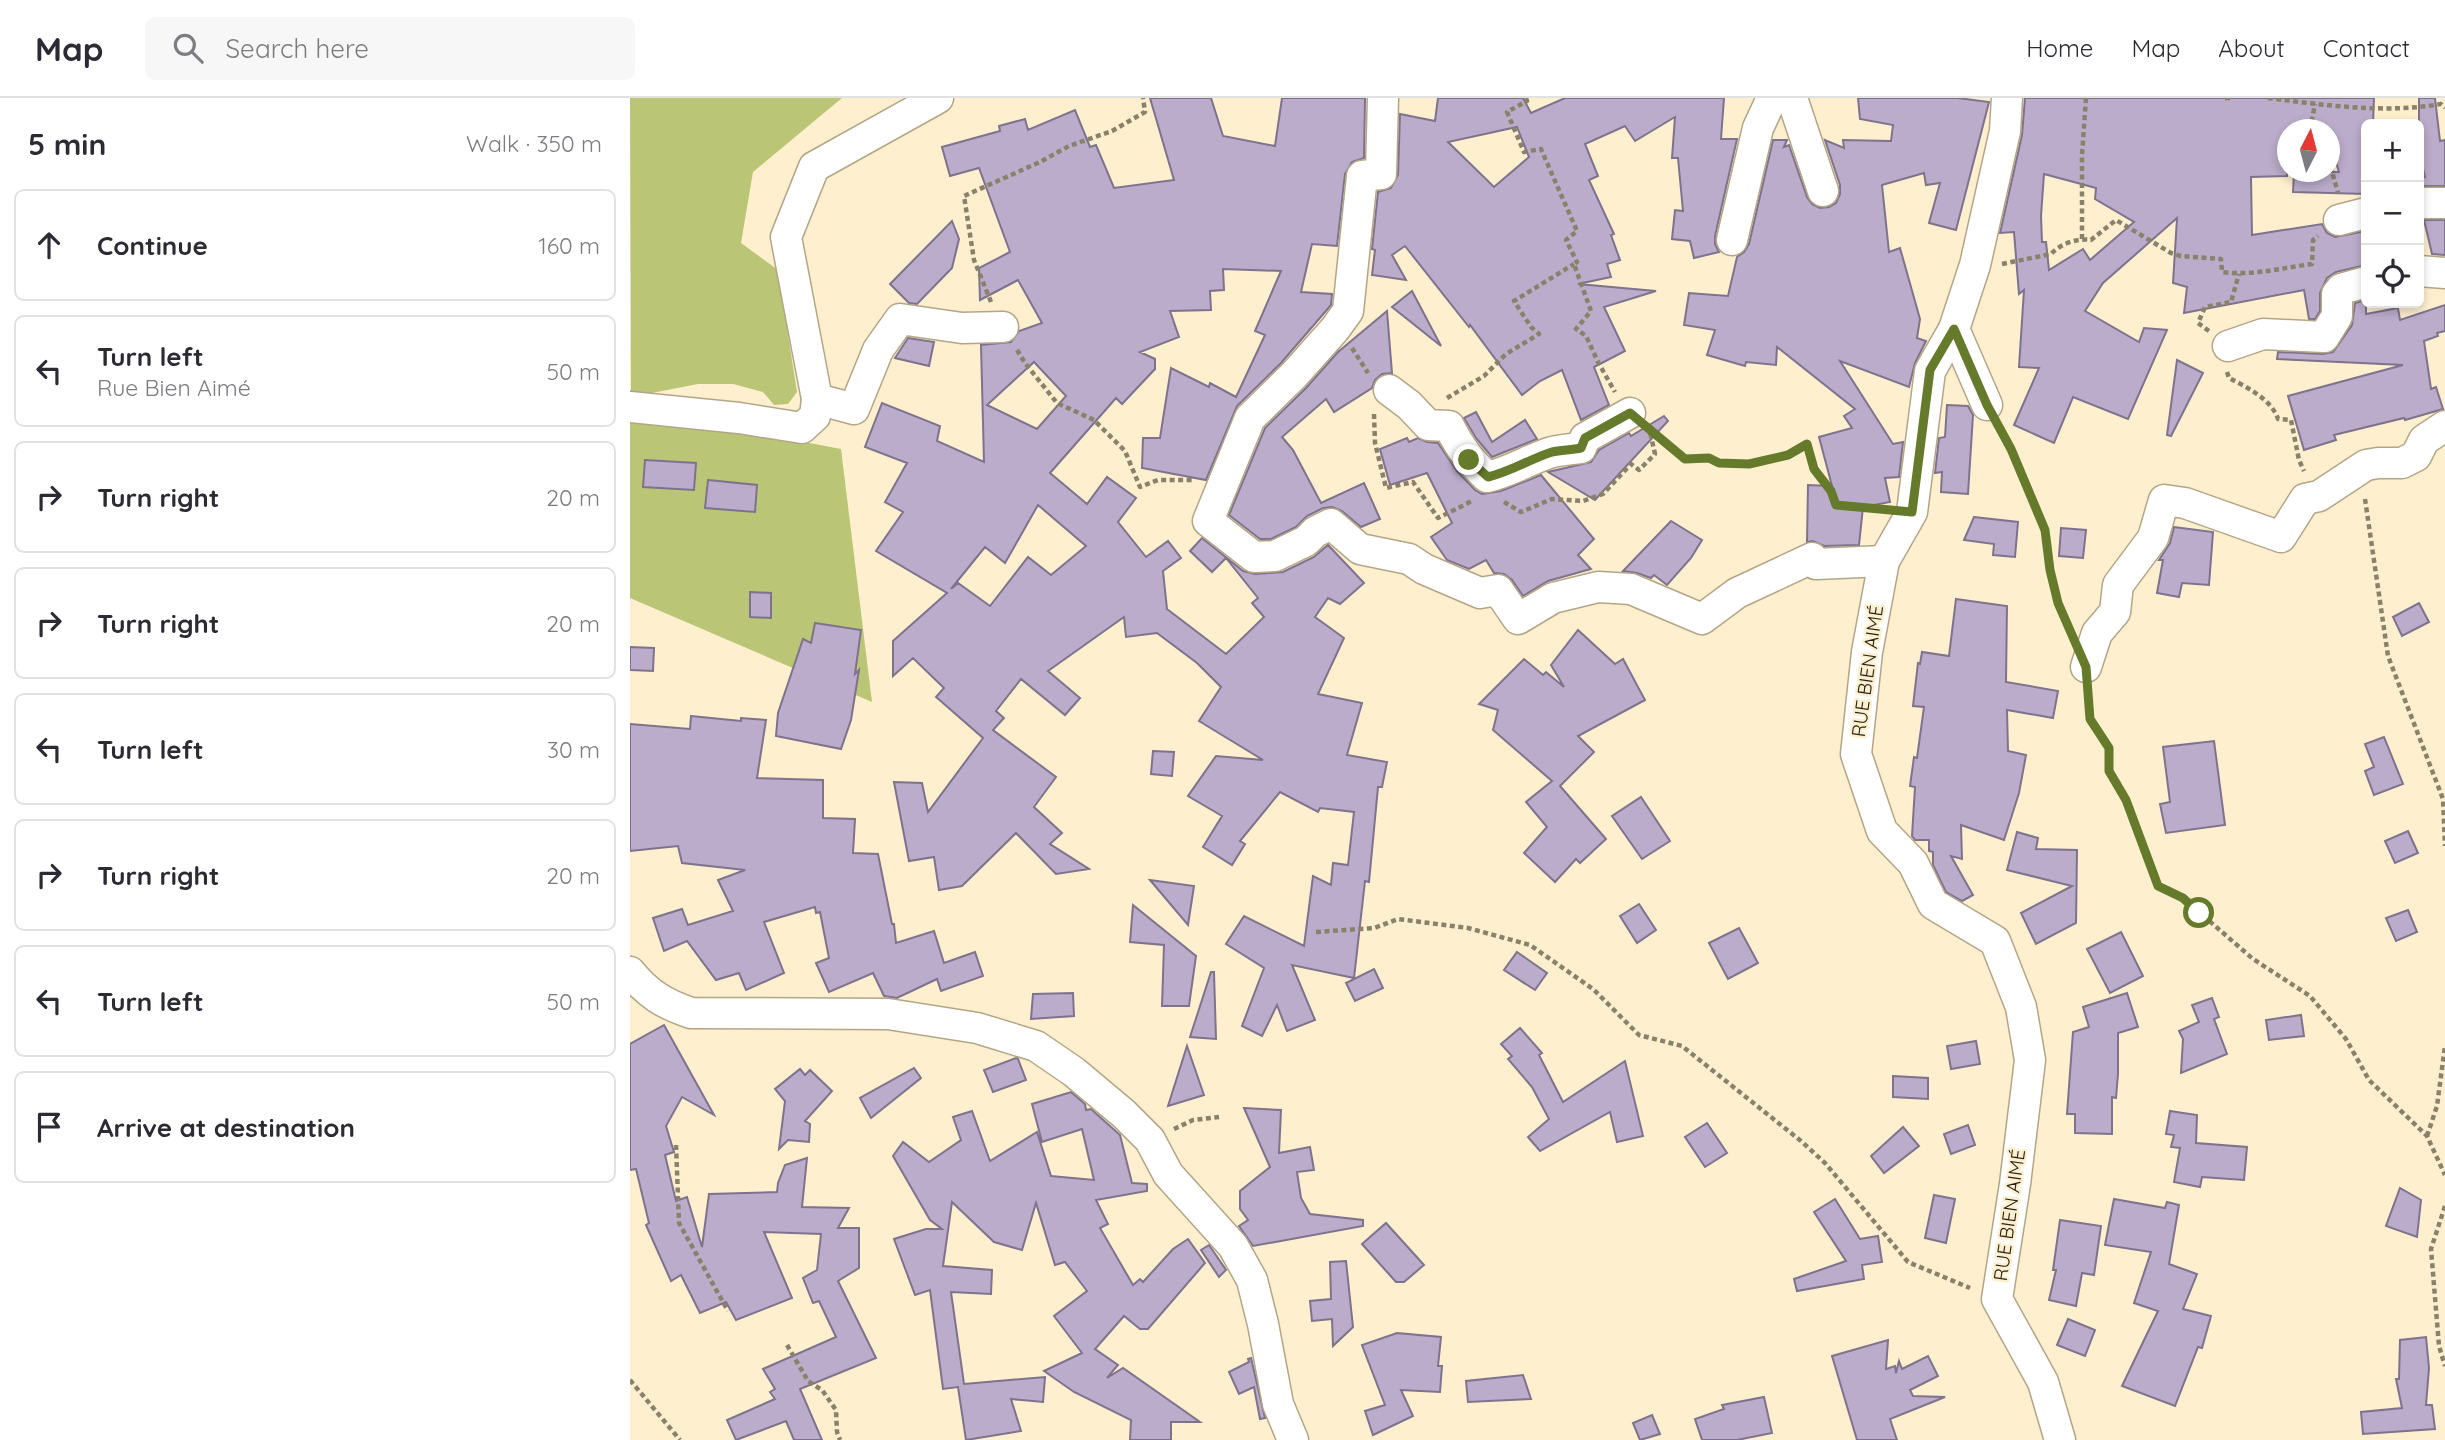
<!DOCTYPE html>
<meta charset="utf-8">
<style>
:root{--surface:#fff;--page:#f7f7f7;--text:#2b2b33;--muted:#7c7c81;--line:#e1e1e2}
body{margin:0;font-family:Quicksand,sans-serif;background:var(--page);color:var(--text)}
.controls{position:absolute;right:21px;top:21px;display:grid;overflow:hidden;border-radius:10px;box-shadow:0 4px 10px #0003}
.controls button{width:63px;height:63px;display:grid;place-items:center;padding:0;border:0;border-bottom:2px solid var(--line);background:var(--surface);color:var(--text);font:35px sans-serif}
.compass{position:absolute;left:1647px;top:21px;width:63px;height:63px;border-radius:50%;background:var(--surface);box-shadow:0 4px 10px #0003;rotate:6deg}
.stop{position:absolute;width:21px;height:21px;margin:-16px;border:5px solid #657a2b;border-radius:50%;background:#fff}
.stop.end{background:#657a2b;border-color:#fff;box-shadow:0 2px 7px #0008}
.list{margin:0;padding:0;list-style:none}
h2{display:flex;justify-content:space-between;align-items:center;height:91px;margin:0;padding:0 28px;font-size:30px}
h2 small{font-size:23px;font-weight:400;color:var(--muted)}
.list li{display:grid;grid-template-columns:46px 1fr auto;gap:21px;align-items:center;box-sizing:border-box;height:112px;margin:0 14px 14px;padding:0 14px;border:2px solid var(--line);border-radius:10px}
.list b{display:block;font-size:26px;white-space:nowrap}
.list p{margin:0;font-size:23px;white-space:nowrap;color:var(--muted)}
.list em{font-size:23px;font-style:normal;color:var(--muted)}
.icon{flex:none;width:38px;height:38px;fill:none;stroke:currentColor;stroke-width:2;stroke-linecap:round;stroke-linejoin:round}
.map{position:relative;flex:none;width:1815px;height:1342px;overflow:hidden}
header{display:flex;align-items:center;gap:42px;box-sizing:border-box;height:98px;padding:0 35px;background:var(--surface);border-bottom:2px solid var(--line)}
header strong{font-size:33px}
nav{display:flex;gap:38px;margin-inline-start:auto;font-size:24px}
.search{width:490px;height:63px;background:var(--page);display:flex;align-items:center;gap:18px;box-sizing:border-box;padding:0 24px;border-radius:10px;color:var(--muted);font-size:26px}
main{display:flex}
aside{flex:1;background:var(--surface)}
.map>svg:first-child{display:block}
.green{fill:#bac675}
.building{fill:#baacca;stroke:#7f728d;stroke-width:2;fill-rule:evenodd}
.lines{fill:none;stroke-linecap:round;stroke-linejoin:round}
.minor-casing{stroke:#b4a587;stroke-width:33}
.path{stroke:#8a816b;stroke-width:4.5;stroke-dasharray:5 3.5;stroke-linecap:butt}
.minor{stroke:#fff;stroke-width:30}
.route{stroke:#657a2b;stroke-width:9}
.labels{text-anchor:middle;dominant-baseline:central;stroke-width:5;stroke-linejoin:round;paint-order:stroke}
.street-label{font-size:19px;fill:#262115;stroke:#feefcf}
</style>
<header>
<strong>Map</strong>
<div class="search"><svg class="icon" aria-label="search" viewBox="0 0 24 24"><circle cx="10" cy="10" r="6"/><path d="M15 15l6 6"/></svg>Search here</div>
<nav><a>Home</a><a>Map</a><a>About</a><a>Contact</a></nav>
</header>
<main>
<aside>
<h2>5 min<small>Walk · 350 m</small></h2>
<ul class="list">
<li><svg class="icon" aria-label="ahead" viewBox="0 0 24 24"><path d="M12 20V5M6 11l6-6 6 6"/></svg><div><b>Continue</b></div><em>160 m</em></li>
<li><svg class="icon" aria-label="left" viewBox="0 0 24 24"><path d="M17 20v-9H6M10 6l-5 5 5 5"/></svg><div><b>Turn left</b><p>Rue Bien Aimé</p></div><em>50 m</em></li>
<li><svg class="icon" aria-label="right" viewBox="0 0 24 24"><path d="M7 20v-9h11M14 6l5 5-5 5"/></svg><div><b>Turn right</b></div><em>20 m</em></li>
<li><svg class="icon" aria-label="right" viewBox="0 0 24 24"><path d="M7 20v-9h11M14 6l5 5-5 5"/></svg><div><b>Turn right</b></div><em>20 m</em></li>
<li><svg class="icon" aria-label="left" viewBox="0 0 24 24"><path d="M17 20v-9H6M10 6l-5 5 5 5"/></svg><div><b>Turn left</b></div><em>30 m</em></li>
<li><svg class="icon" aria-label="right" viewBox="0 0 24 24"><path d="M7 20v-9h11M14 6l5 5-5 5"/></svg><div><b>Turn right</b></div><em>20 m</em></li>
<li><svg class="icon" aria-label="left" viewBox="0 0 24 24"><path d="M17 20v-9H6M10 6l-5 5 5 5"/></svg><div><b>Turn left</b></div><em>50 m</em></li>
<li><svg class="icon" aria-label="arrive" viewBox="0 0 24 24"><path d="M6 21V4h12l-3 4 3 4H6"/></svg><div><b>Arrive at destination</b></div></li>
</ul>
</aside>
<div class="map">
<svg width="1815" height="1342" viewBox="0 0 1815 1342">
<rect width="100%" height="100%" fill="#feefcf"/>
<g class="green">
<polygon points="0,0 212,0 123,74 111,145 148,172 167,294 158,306 144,307 133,294 103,286 68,286 1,299"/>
<polygon points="0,318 100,330 211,351 242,604 0,500"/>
</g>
<g class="building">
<path d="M520 0H581L593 38 645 48 652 0H735L734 60 722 64 715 76 707 148 682 146 671 194 702 196 701 207 651 265 607 308 576 382 512 370 513 340H530L541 270 579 289 580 285 606 299 635 237 625 233 651 173 593 171 594 192 580 193 581 212 540 213 549 239 510 254 525 261V271L492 306 486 300 420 375 457 406 477 379 506 400 488 424 516 459 538 443 551 460 533 473 537 511 596 556 634 519 622 505 628 500 596 460 582 474 560 453 572 440 613 473 625 476 653 474 684 459 698 447 734 485 710 506 698 500 685 519 714 540 688 596 732 605 717 657 757 664 752 689H748L739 784 735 783 724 880 662 867 685 922 657 933 647 907 632 938 612 928 634 870 596 846 614 818 674 848 683 778 701 787 703 765 718 767 724 714 690 710 688 714 650 694 610 743 615 746 602 767 573 749 592 718 558 698 586 658 633 662 569 623 591 589 567 565 527 535 496 539 494 519 418 573 450 600 435 617 391 581 366 613 374 620 363 632 426 679 404 709 432 735 420 746 459 771 426 776 386 735 332 788 309 792 304 759 279 763 264 684 292 685 298 714 353 640 306 599 314 590 283 560 263 578V543L317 495 246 453 273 414 255 404 277 365 235 349 252 305 310 328 307 343 354 364 351 247 381 244 389 233 412 225 388 182 350 202 349 170 380 154 349 70 320 78 312 49 370 33 369 28 395 21 398 32 445 12 460 49 466 47 484 90 544 82ZM404 264 436 298 407 331 357 307ZM408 407 456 448 421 477 398 459 360 508 328 485 321 491 355 449 375 465Z"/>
<path d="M808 0H893L901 15 935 0H1094L1091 41H1107L1085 138V146L1089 154 1064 160 1060 143 1042 141 1045 112 1053 113 1048 60H1042L1045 19 1005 43 995 28 955 46 968 78 959 82 984 136 981 137 990 162 977 166 981 179 948 186 1026 193 974 209 995 253 964 269 979 307 951 322 932 272 910 283 892 297 840 227 839 229 775 148 762 157 776 182 742 177 745 152 742 151 748 94 761 90 768 77 770 16 805 23ZM887 29 899 59 864 89 818 44Z"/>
<polygon points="1228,0 1328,0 1359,4 1326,132 1299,125 1310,85 1296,87 1294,75 1252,87 1259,154 1270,150 1290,221 1287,240 1296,243 1285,265 1279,289 1210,263 1263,346 1273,344 1269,379 1255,380 1260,404 1233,409 1229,447 1194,448 1183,443 1177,444 1178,387 1202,388 1189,339 1222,330 1214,318 1225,311 1147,249 1146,267 1116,264 1115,268 1077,257 1085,232 1054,227 1059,195 1098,198 1107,159 1114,154 1119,146 1143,42 1157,42 1154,49 1159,47 1177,99 1182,106 1190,110 1199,109 1206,105 1210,96 1210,87 1195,42 1214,50 1213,42 1261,43 1263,27 1230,21"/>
<path d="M1395 0H1744L1743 26H1736V96L1663 94 1664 74H1709L1699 42V32H1657V78L1621 79 1622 137 1692 126 1697 135 1705 139 1736 133V167L1706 174 1697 180 1690 195V213L1685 221H1679L1674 192 1554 215 1557 189 1543 185 1547 120 1473 185 1455 213 1509 244 1514 230 1537 232 1498 321 1443 299 1424 345 1384 327 1409 270 1389 269 1394 192 1389 196 1384 134 1370 135 1392 37ZM1414 76 1466 90 1465 101 1504 124 1460 162 1453 151 1419 172 1416 144H1412L1411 118Z"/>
<polygon points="1789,0 1805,0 1810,43 1815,42 1815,88 1790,88 1789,81 1795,79 1789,54"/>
<polygon points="1794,122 1815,122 1815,157 1802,156"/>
<polygon points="322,123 329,141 322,170 287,206 279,205 260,186"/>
<polygon points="782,193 811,248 762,209"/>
<polygon points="1736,202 1736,216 1768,210 1770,222 1815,207 1815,233 1807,235 1808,238 1794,243 1801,291 1806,289 1813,311 1775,322 1774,320 1704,337 1706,342 1674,352 1658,298 1773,267 1647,261 1648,254 1693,256 1703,254 1722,227 1725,205"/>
<polygon points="757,213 762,275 752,276 745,282 742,290 704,314 696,301 652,339 663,352 691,405 734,385 750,421 731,429 712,413 702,409 693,410 677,418 666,429 641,441 630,441 599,417 635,330 676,290 708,254"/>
<polygon points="278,240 304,244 299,268 265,260"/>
<polygon points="1547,262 1573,275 1541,338 1537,337"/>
<polygon points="1317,307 1338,308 1343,317 1338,396 1311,394 1312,374 1305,375 1309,340 1315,339"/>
<polygon points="846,314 862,344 895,322 907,341 862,359 846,340 834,320"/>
<polygon points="1034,318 1038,323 965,402 918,374 961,364 969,352 999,335 1001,338"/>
<polygon points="777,340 779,344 788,340 797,344 808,345 827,373 845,392 852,396 871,393 911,377 964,441 948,457 961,471 918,483 893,498 882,482 874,476 864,475 856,462 839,471 817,462 801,439 822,425 797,375 760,387 750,351"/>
<polygon points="15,362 66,365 64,392 13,389"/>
<polygon points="78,382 127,387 125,414 75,410"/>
<polygon points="1344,419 1388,424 1385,459 1363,457 1364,446 1334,442"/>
<polygon points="1041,423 1072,442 1061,460 1037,487 1024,477 1021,480 1007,475 993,473"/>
<polygon points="1544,429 1583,434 1579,487 1552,485 1549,499 1527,495 1533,462 1529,462 1540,445"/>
<polygon points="1431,430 1456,432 1453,460 1429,458"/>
<polygon points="120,494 141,495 141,520 120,519"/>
<polygon points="1326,501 1377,508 1376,584 1428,593 1423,620 1377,612 1378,653 1396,657 1389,695 1374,742 1331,727 1332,761 1321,758 1343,797 1332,803 1316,794 1303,767 1303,754 1299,753 1299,742 1285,742 1282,738 1285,689 1280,688 1284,659 1287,660 1294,609 1283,608 1288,565 1290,566 1292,554 1319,558"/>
<polygon points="1789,505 1799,524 1772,538 1763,519"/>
<polygon points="185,525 231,532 225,576 229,572 221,622 211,651 146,638 148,615 173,541 181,545"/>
<polygon points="948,532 985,566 993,561 1015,602 948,638 964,654 930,688 976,741 950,765 946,761 925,784 894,755 917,729 896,704 922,683 863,632 868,612 849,606 894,561 913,577 916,574 934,589 921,567"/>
<polygon points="0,549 24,550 23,573 0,572"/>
<polygon points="61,618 111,623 111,620 136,622 127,680 193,682 193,720 225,721 223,755 248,756 262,826 264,826 266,845 304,833 314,865 345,854 353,878 311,893 307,881 267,900 254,898 243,875 199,894 186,865 199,860 190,814 186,815 185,809 134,824 154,875 116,892 109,875 86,882 57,843 34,853 23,820 52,811 58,827 103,813 88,782 115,772 52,765 48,748 0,753 0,626 60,631"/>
<polygon points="1754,639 1773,686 1744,697 1735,673 1744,669 1735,646"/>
<polygon points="1584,643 1595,727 1536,735 1530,706 1540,704 1533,649"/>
<polygon points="523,653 544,654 542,678 521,676"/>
<polygon points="1011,699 1040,743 1012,761 982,718"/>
<polygon points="1778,733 1788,755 1765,765 1755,743"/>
<polygon points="1387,734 1408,740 1406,751 1447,752 1446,825 1406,846 1391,815 1442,788 1377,772"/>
<polygon points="520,782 564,788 558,827"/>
<polygon points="1009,806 1026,832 1007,845 990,818"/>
<polygon points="503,807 566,858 559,908 532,908 534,847 500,844"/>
<polygon points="1778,812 1787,834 1766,843 1756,820"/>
<polygon points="1109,830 1128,865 1098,881 1079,845"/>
<polygon points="1491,834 1513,878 1480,895 1457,851"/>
<polygon points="887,854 917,875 905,892 874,872"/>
<polygon points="744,871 753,890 725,903 716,885"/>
<polygon points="581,874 584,874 586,941 560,939"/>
<polygon points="443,895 444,918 401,921 403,896"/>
<polygon points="1497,895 1508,929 1488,935 1488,976 1486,1000 1482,999 1482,1036 1445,1035 1445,1016 1437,1016 1443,934 1459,929 1453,909"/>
<polygon points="1582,900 1589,919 1584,921 1597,956 1551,975 1553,941 1549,933 1569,924 1562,907"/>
<polygon points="1671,917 1674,938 1639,942 1636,922"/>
<polygon points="34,927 84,1017 52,999 36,1028 44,1054 35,1057 46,1103 57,1099 72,1149 79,1096 147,1094 148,1085 155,1067 177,1060 172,1109 219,1110 208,1130 229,1130 229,1170 208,1183 246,1260 170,1291 192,1342 164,1342 156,1323 106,1342 97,1322 145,1301 140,1294 145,1291 133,1271 206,1239 189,1203 183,1205 173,1180 187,1172 191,1136 134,1134 162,1200 106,1222 96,1204 70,1215 51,1177 41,1183 16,1127 19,1125 6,1071 0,1072 0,946"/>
<polygon points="890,930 912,955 909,957 933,1004 995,963 1013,1038 987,1044 980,1014 910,1053 898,1039 919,1021 902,989 878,961 882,958 871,946"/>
<polygon points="1346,943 1350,966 1321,971 1317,948"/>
<polygon points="557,948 574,997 538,1008"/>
<polygon points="386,960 388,961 396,982 363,994 354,972"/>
<polygon points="284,970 291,980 241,1020 230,1000"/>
<polygon points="170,971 175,977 180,972 202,993 175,1023 180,1026 179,1044 158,1042 149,1051 155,1003 145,991"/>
<polygon points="1263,978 1298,980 1298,1001 1263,999"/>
<polygon points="441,994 455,1006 456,1012 461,1011 490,1037 502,1085 517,1086 517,1093 466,1102 478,1126 470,1130 503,1187 510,1181 513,1184 543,1151 558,1141 575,1165 518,1231 510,1231 494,1218 465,1251 488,1267 477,1280 493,1270 570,1324 541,1324 541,1342 500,1342 501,1322 444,1294 414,1273 452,1255 424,1218 457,1193 435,1164 425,1167 406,1105 392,1152 364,1144 322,1104 313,1168 362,1172 361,1196 321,1194 334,1286 415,1279 413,1304 381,1301 391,1333 336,1342 328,1289 313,1291 300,1192 285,1197 264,1141 296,1131 312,1131 300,1122 263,1058 273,1044 299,1064 331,1042 323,1019 342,1013 360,1063 407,1034 421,1078 464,1082 452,1031 412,1044 402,1006"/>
<polygon points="614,1010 651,1012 649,1055 680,1049 684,1072 667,1074 671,1100 680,1116 733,1122 733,1128 623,1148 609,1128 618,1122 610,1111 610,1093 640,1069"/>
<polygon points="1540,1013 1567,1017 1566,1045 1617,1049 1614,1082 1572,1079 1570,1089 1544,1084 1550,1050 1541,1049 1544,1037 1536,1036"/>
<polygon points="1077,1025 1097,1055 1075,1069 1055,1039"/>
<polygon points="1338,1027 1345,1047 1321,1056 1314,1036"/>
<polygon points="1273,1029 1289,1048 1254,1075 1241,1058"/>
<polygon points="1770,1090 1791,1102 1787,1139 1756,1128"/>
<polygon points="1304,1097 1325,1101 1316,1145 1295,1140"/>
<polygon points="1205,1101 1230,1141 1248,1138 1252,1164 1232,1167 1234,1181 1167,1193 1164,1181 1216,1163 1184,1114"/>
<polygon points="1484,1101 1535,1110 1537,1104 1549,1107 1539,1166 1567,1176 1553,1211 1581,1218 1572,1250 1568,1249 1545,1308 1492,1288 1528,1213 1504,1205 1521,1154 1475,1147"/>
<polygon points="1430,1122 1471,1128 1464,1177 1452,1175 1446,1208 1419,1202 1426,1172 1423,1172"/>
<polygon points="756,1125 794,1167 774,1184 766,1184 732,1146"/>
<polygon points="579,1147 596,1172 589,1179 571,1152"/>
<polygon points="716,1163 723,1229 703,1248 702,1221 682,1223 680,1203 701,1201 700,1164"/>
<polygon points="1438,1221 1465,1232 1455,1258 1427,1247"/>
<polygon points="767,1235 811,1239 808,1268 812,1268 810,1294 771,1292 783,1318 743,1337 735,1313 755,1307 732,1247"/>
<polygon points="1796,1239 1799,1270 1796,1307 1802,1307 1805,1331 1733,1336 1731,1314 1772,1310 1766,1281 1769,1281 1770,1242"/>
<polygon points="1258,1242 1256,1271 1265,1268 1266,1275 1269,1263 1272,1271 1298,1258 1308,1278 1280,1292 1283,1298 1315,1299 1260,1321 1267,1342 1227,1342 1202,1258"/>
<polygon points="621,1260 635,1320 630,1321 624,1289 609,1296 599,1274 619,1264 618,1261"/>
<polygon points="893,1277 901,1301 838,1304 836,1283"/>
<polygon points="1134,1299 1142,1335 1107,1342 1072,1342 1065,1321 1094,1311 1092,1307"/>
<polygon points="1022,1317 1030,1336 1010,1342 1003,1325"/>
</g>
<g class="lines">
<defs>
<g id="minor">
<polyline points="753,0 751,76 732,78 718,213 705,231 664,277 620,320 578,423 624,459 645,458 676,443 685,434 701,426 730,451 779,461 794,471 850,495 868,492 888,521 923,500 968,489 1001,491 1072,521 1107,495 1182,460 1186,466 1254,463"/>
<polyline points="1162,0 1193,93"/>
<polyline points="1377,0 1375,33 1345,167 1324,231 1300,273 1282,414 1254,463 1237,554 1226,656 1252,733 1283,765 1303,806 1365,843 1391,909 1400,962 1385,1086 1367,1201 1413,1284 1430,1342"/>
<polyline points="1789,105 1815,105"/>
<polyline points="1709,122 1736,115"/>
<polyline points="1102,142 1128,30 1142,0"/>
<polyline points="1789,173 1815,175"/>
<polyline points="1324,231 1357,307"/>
<polyline points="1598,248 1633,236 1694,239 1707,218 1707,196 1711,191 1736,184"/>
<path d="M759 292 779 307 798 327 819 328C830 350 840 363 857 379 880 374 900 361 922 354 931 352 941 351 951 350L955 340 1000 315"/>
<polyline points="187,301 224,311 248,252 270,221 332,230 373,229"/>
<polyline points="0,309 109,320 172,330 185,318 187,301 156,139 184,69 308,0"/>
<polyline points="1456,569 1467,535 1485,514 1488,487 1523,440 1534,402 1555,405 1651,439 1675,401 1689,398 1736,367 1748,365 1772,365 1786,358 1794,342 1815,328"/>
<path d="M0 874C18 896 34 906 61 915L258 916 347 930 406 948 444 974 494 1016 520 1042 538 1076 603 1148 622 1182 633 1226 648 1306 663 1342"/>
</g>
</defs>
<use href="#minor" class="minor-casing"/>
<g class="path">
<polyline points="896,0 897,3 877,14 894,54 911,51 947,133 936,142 947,164 944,166 961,213 946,231 956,238 968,264 985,294"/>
<polyline points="1595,0 1603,0"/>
<path d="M1638 0C1694 7 1755 16 1811 6L1815 10"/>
<polyline points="1680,32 1685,6"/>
<polyline points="1700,34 1701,70 1708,95"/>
<polyline points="1452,141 1452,57 1456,0"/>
<path d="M1372 166 1421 156C1431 145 1448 140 1461 142L1486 122 1541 155 1551 158 1591 161 1592 174C1623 178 1651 170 1682 166L1683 142 1688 138"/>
<polyline points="361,204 344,162 334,98 410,64 439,48 482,33 515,14 513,0"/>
<polyline points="1579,233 1568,225 1575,209 1601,204 1609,176"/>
<polyline points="722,250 738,275"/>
<polyline points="387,252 395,265 427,305 464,322 495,353 510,389 528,382 565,382"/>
<path d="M1597 274 1599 280C1617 289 1642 302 1648 321L1661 322 1669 362 1674 373"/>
<polyline points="817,300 854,278 876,256 909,236 901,229 884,203 944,166"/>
<polyline points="744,316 745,345 756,390 783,384 808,420 842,403"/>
<polyline points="1369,329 1381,351 1415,432 1420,472 1428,505 1440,531"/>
<polyline points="1020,334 1055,361 1079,360 1089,365 1119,366 1158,357 1177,346 1184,371 1201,393 1206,407 1255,411"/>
<polyline points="1735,401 1758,558 1813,701 1815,748"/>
<polyline points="874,404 891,414 922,401 953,403 973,396 1001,366 1009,372 1025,356 1020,334"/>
<polyline points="1458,595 1460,621 1479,650 1479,673 1496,702 1528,788 1553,800 1623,861 1680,898 1716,941 1739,982 1797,1038 1815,1077"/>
<polyline points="686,834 744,830 768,821 838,830 900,847 963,891 1009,937 1052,948 1171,1043 1195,1065 1278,1164 1340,1190"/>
<polyline points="544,1031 563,1022 589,1019"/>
<polyline points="1797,1038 1807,1008 1815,948"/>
<polyline points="46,1047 49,1125 98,1213"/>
<polyline points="1815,1108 1801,1151 1809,1248 1815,1268"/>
<polyline points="157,1247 178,1283 192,1292 206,1312 207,1334 210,1342"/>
<polyline points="0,1282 50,1342"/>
</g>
<use href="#minor" class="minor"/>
</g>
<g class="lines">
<path class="route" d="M839 362 858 379C880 374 900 361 922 354 931 352 941 352 951 350L955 340 1000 315 1055 361 1079 360 1089 365 1119 366 1158 357 1177 346 1184 371 1201 393 1206 407 1282 414 1300 272 1324 231 1357 307 1381 351 1415 432 1420 472 1428 505 1456 569 1460 621 1479 650V673L1496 702 1528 788 1553 800 1569 815"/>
</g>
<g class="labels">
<g class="street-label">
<text transform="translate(1237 573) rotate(-82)">RUE BIEN AIMÉ</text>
<text transform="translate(1379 1117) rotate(-82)">RUE BIEN AIMÉ</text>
</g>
</g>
</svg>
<div class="controls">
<button>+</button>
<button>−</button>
<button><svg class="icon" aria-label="locate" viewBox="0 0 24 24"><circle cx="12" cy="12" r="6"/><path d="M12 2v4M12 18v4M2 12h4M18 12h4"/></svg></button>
</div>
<svg class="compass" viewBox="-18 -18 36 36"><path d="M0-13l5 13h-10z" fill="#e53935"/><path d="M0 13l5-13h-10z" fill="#7c7c81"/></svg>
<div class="stop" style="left:1569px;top:815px"></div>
<div class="stop end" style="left:839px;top:362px"></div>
</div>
</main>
